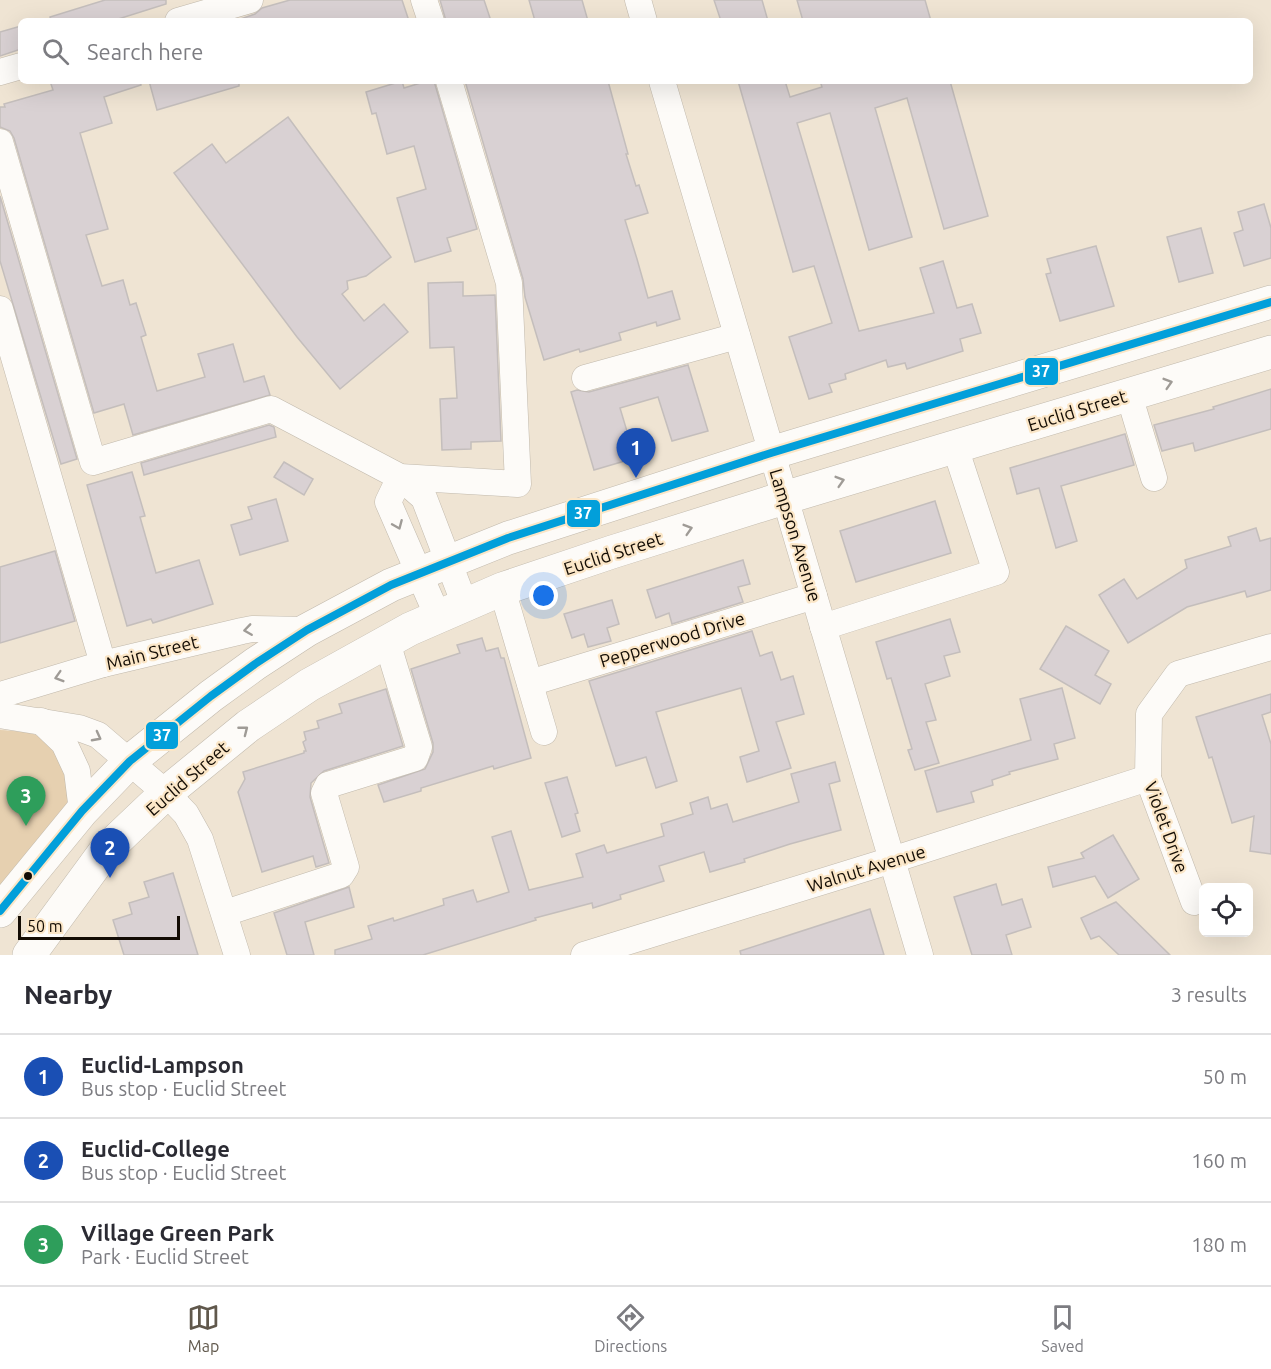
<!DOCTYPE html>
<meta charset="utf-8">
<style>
:root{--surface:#fff;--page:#f2f2f3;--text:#2b2b33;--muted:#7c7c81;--line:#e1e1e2;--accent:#60584c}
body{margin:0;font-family:Ubuntu,sans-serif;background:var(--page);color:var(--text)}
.controls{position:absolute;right:18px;bottom:18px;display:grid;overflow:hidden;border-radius:9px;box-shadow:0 6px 24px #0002}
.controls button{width:54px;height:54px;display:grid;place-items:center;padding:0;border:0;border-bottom:2px solid var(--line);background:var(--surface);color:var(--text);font:30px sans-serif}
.scale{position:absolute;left:18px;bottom:15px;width:162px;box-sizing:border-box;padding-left:6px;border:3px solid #130c04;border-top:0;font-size:16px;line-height:21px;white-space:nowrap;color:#130c04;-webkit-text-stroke:4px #fbe6c7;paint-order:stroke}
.you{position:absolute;left:544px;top:596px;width:21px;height:21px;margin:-15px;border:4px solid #fff;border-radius:50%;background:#1a73e8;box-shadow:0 0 0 9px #1a73e833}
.badge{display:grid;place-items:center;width:39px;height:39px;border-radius:50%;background:var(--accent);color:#fff;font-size:20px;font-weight:700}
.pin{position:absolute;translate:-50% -50px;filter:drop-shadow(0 2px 3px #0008)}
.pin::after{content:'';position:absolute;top:32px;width:21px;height:18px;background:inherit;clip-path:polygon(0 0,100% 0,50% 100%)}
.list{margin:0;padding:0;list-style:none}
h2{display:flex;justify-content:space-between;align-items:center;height:78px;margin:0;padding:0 24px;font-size:26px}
h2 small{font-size:20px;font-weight:400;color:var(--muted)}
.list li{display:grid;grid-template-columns:39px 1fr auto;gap:18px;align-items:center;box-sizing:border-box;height:84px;padding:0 24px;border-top:2px solid var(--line)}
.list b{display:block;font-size:22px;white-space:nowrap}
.list p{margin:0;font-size:20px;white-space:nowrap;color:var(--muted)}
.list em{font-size:20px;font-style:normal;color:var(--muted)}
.icon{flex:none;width:33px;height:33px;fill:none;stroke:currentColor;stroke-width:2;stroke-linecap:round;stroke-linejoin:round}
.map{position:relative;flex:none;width:1271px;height:955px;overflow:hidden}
.search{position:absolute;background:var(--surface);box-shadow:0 6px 24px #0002;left:18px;right:18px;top:18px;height:66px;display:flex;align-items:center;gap:15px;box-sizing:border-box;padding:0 21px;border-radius:9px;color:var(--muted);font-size:22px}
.sheet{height:330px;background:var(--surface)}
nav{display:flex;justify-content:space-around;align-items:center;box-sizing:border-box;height:84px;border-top:2px solid var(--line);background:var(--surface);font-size:16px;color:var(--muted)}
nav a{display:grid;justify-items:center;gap:3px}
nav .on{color:var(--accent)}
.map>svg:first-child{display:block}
.green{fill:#e6d0b0}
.building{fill:#d9d1d3;stroke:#c4bebc;stroke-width:1.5}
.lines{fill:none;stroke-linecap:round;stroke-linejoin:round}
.minor-casing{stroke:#c1b9ac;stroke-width:27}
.major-casing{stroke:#c1b9ac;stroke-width:34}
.minor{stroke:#fdfbf8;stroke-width:26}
.major{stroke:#fdfbf8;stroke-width:33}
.bus-1-casing{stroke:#fbe6c7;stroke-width:12}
.bus-1{stroke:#029fda;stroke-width:8}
.oneway{stroke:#9f9b96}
.bus-dot{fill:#130c04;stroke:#fbe6c7;stroke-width:2}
.labels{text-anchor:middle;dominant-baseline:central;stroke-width:4.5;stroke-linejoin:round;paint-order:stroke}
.street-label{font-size:18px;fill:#130c04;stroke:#fbe6c7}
.line-badge{stroke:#fbe6c7;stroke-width:2}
.badge-label{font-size:16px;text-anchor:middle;font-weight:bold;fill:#fff}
</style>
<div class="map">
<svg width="1271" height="955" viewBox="0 0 1271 955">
<rect width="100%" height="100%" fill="#efe4d3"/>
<path class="green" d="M0 730C10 731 23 731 33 734 63 743 67 779 70 805L0 890Z"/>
<g class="building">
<polygon points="105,0 166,0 166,4 112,21 51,21 50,17"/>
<polygon points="290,0 402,0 409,21 235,21 255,14 262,8"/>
<polygon points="440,0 484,0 491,21 446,21"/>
<polygon points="529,0 582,0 588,21 535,21"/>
<polygon points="714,0 762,0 768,21 721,21"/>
<polygon points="797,0 925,0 931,21 803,21"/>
<polygon points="21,26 21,49 0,56 0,32"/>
<polygon points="50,81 140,81 141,85 104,97 112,123 80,133 108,229 86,235 102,286 123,280 130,305 136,303 146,335 141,337 157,391 205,377 198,354 233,344 244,382 264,376 270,395 133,435 124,404 94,413 14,138 10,131 0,127 0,107 5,107 4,104 53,90"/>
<polygon points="149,81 239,81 239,86 157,110"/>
<polygon points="402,81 404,88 427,81 434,81 477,229 447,238 451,251 415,262 397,198 426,189 414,146 387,154 376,113 372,114 366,92"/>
<polygon points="465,81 608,81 628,154 626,154 636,186 639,185 648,213 625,220 637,259 648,298 672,291 680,319 657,326 656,322 619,333 621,340 580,352 579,349 544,360 525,297 523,279"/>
<polygon points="738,81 785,81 790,97 822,87 820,81 950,81 988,216 944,229 907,98 875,108 912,237 869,250 830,113 797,123 859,331 934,313 920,268 943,261 957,308 972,304 981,333 960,339 963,351 907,369 905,363 888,367 886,360 845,374 846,379 829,384 832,392 809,399 789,337 832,323 814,266 793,272"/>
<polygon points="288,117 391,257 366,276 347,281 348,289 342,294 364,321 384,304 408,332 340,389 297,337 174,173 212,144 226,163"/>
<polygon points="0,196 77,459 61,464 0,261"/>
<polygon points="1264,204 1271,228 1271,258 1244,266 1234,233 1243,230 1238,212"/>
<polygon points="1201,228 1213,273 1179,282 1167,237"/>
<polygon points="1096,246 1114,306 1060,321 1046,274 1051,273 1047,259"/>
<polygon points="463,282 463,296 495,295 501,441 471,442 471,449 442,450 440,399 457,398 454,347 430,348 428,283"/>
<polygon points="688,365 708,431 672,441 658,397 620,408 635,458 594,470 571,392 577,390 589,392"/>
<polygon points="1271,389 1271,429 1195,451 1193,443 1162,451 1154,425 1214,409 1213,407"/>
<polygon points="269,425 274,427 276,437 144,475 141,463"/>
<polygon points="1125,434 1134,465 1061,486 1077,541 1056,548 1039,488 1017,494 1010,468"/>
<polygon points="284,462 313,479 304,495 274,477"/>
<polygon points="132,472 145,516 140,517 156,573 199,560 213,604 153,623 151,619 127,626 87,485"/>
<polygon points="276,499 288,541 240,555 231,525 252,519 248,507"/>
<polygon points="935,501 951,553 856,582 840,531"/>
<polygon points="1256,528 1260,541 1271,538 1271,590 1247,597 1245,591 1187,607 1128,643 1099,595 1124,579 1137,599 1187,568 1185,560 1231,546 1228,537"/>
<polygon points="55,551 75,621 0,643 0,567"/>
<polygon points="743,560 750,584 738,587 743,602 672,624 669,613 656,618 647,590"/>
<polygon points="612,600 619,624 607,628 611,641 588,647 584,634 572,638 564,614"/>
<polygon points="950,619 960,652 944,656 950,676 925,684 936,720 926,722 939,763 915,770 908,750 912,749 891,678 887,679 876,642"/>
<polygon points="1066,626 1109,651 1095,675 1111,684 1100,704 1040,669"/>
<polygon points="752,631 760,656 772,652 781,680 793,676 804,714 776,722 791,768 747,782 740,757 759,751 741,688 656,712 677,781 656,788 646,757 616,766 589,681"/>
<polygon points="482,638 486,651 498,648 501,658 504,658 531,758 494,769 493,766 421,788 421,791 384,802 378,785 425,769 433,752 433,743 411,669 460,653 457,645"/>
<polygon points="1062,688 1075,738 1054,744 1058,759 1009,772 1010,774 992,780 993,785 971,792 974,802 937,812 925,771 1031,740 1020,699"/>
<polygon points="386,689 403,746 324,771 311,783 310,797 329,863 316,867 313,856 262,872 238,792 245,779 243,772 304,753 304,751 306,751 303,742 306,740 304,732 319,728 317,721 342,713 339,704"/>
<polygon points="1271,694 1271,712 1262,715 1271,744 1271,854 1250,851 1254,816 1232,823 1212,757 1209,758 1196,717"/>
<polygon points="835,762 840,781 829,784 841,830 790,844 744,859 745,862 710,872 704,852 659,866 664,881 620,895 621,899 593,908 592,903 535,918 536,920 423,955 335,955 335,950 372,939 368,926 393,918 394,921 444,905 443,899 473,890 477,902 509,892 492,837 511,831 529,890 583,877 576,854 604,845 607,853 664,836 661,824 693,814 690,803 708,797 711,809 727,804 733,822 799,802 791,774"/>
<polygon points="567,777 578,813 575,814 580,831 562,837 545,783"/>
<polygon points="1113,835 1139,879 1108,898 1095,876 1053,887 1048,867 1084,858 1081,853"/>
<polygon points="173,873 198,955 124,955 113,920 132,914 129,903 149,897 144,882"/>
<polygon points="996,884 1002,905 1022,899 1031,927 1006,935 1012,955 972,955 954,897"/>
<polygon points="349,887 354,907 305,922 314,955 287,955 274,913"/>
<polygon points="1116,902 1170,955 1119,955 1099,936 1091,939 1081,918"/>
<polygon points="870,909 884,955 741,955 740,951"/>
</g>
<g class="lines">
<defs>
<g id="minor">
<polyline points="424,0 431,21"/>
<polyline points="638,0 644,21"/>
<polyline points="178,21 250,0"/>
<polyline points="0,72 21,66"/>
<polyline points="662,81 920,955"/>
<polyline points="0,142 93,462 271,409 400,477 518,484 509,283 449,81"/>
<polyline points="0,309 103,664"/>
<polyline points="585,378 737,336"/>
<polyline points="1129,395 1154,478"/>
<polyline points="502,589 544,732"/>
<polyline points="438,617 388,502 400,477 424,498 465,605"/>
<polyline points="823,627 996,572 955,447"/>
<polyline points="530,683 814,596"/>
<polyline points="0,695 103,664 242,631 252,629 307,630"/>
<polyline points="0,715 79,728 98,735 166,793 186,814 200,839 237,955"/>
<polyline points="41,721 64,743 77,771 82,811"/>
<polyline points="1194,902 1148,778 1149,714 1178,674 1271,647"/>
<polyline points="225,913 341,875 346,867 324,793 328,785 415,758 419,747 387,642"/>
<polyline points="584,955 892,860 1148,778"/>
</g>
<g id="major">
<polyline points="0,911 82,811 130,761 211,696 255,664 307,630 391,585 508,538 771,453 1271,302"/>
<polyline points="29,955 106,850 166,793 248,726 309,685 410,629 502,589 612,552 784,498 1271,352"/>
</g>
</defs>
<use href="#minor" class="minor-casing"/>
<use href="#major" class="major-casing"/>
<use href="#minor" class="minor"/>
<use href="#major" class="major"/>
<defs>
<polyline id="bus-1" points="0,911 82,811 130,761 211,696 255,664 307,630 391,585 508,538 771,453 1271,302"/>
</defs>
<use href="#bus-1" class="bus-1-casing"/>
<use href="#bus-1" class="bus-1"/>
</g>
<defs><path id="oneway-chevron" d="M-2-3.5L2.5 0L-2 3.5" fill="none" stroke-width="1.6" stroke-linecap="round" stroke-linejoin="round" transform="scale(1.5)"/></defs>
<g class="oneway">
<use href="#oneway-chevron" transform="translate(1168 383) rotate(-17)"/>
<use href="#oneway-chevron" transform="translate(840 481) rotate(-17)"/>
<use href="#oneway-chevron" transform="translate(398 525) rotate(67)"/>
<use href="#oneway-chevron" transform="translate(688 529) rotate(-17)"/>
<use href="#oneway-chevron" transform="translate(248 630) rotate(172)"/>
<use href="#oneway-chevron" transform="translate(59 677) rotate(163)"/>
<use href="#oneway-chevron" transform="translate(244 730) rotate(-38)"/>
<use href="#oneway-chevron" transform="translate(97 737) rotate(28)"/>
</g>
<circle class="bus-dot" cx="28" cy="876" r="5"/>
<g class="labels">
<g class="street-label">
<text transform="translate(1077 410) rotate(-17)">Euclid Street</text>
<text transform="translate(796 535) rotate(73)">Lampson Avenue</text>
<text transform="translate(613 553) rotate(-18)">Euclid Street</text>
<text transform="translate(672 639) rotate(-17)">Pepperwood Drive</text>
<text transform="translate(152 652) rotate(-14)">Main Street</text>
<text transform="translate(187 778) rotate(-41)">Euclid Street</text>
<text transform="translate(1167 827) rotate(70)">Violet Drive</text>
<text transform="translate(866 868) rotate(-17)">Walnut Avenue</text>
</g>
</g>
<g class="line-badge">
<rect x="1024" y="357" width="35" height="29" rx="6" fill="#029fda"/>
<rect x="566" y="499" width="35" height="29" rx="6" fill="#029fda"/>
<rect x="145" y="721" width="34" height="29" rx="6" fill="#029fda"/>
</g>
<g class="badge-label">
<text x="1041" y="377">37</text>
<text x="583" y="519">37</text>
<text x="162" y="741">37</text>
</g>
</svg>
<div class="controls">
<button><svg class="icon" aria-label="locate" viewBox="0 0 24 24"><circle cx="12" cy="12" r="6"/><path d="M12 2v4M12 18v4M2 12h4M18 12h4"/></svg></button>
</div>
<div class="scale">50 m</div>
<div class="you"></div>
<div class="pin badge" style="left:636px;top:478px;background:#1a4fb4">1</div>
<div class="pin badge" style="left:110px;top:878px;background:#1a4fb4">2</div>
<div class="pin badge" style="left:26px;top:826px;background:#2e9e5b">3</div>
<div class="search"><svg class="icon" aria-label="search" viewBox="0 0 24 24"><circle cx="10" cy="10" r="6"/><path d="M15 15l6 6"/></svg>Search here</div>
</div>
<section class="sheet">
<h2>Nearby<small>3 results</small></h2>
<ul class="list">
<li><span class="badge" style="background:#1a4fb4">1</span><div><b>Euclid-Lampson</b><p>Bus stop · Euclid Street</p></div><em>50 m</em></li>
<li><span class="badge" style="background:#1a4fb4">2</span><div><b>Euclid-College</b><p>Bus stop · Euclid Street</p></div><em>160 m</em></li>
<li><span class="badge" style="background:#2e9e5b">3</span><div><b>Village Green Park</b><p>Park · Euclid Street</p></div><em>180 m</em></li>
</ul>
</section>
<nav>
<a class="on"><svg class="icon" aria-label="map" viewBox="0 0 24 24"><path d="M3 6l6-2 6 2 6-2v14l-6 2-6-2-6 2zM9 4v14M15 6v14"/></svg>Map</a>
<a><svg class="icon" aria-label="directions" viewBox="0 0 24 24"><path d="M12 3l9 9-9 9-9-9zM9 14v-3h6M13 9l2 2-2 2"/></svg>Directions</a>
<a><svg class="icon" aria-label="saved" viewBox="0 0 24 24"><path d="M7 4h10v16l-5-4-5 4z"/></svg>Saved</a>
</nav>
